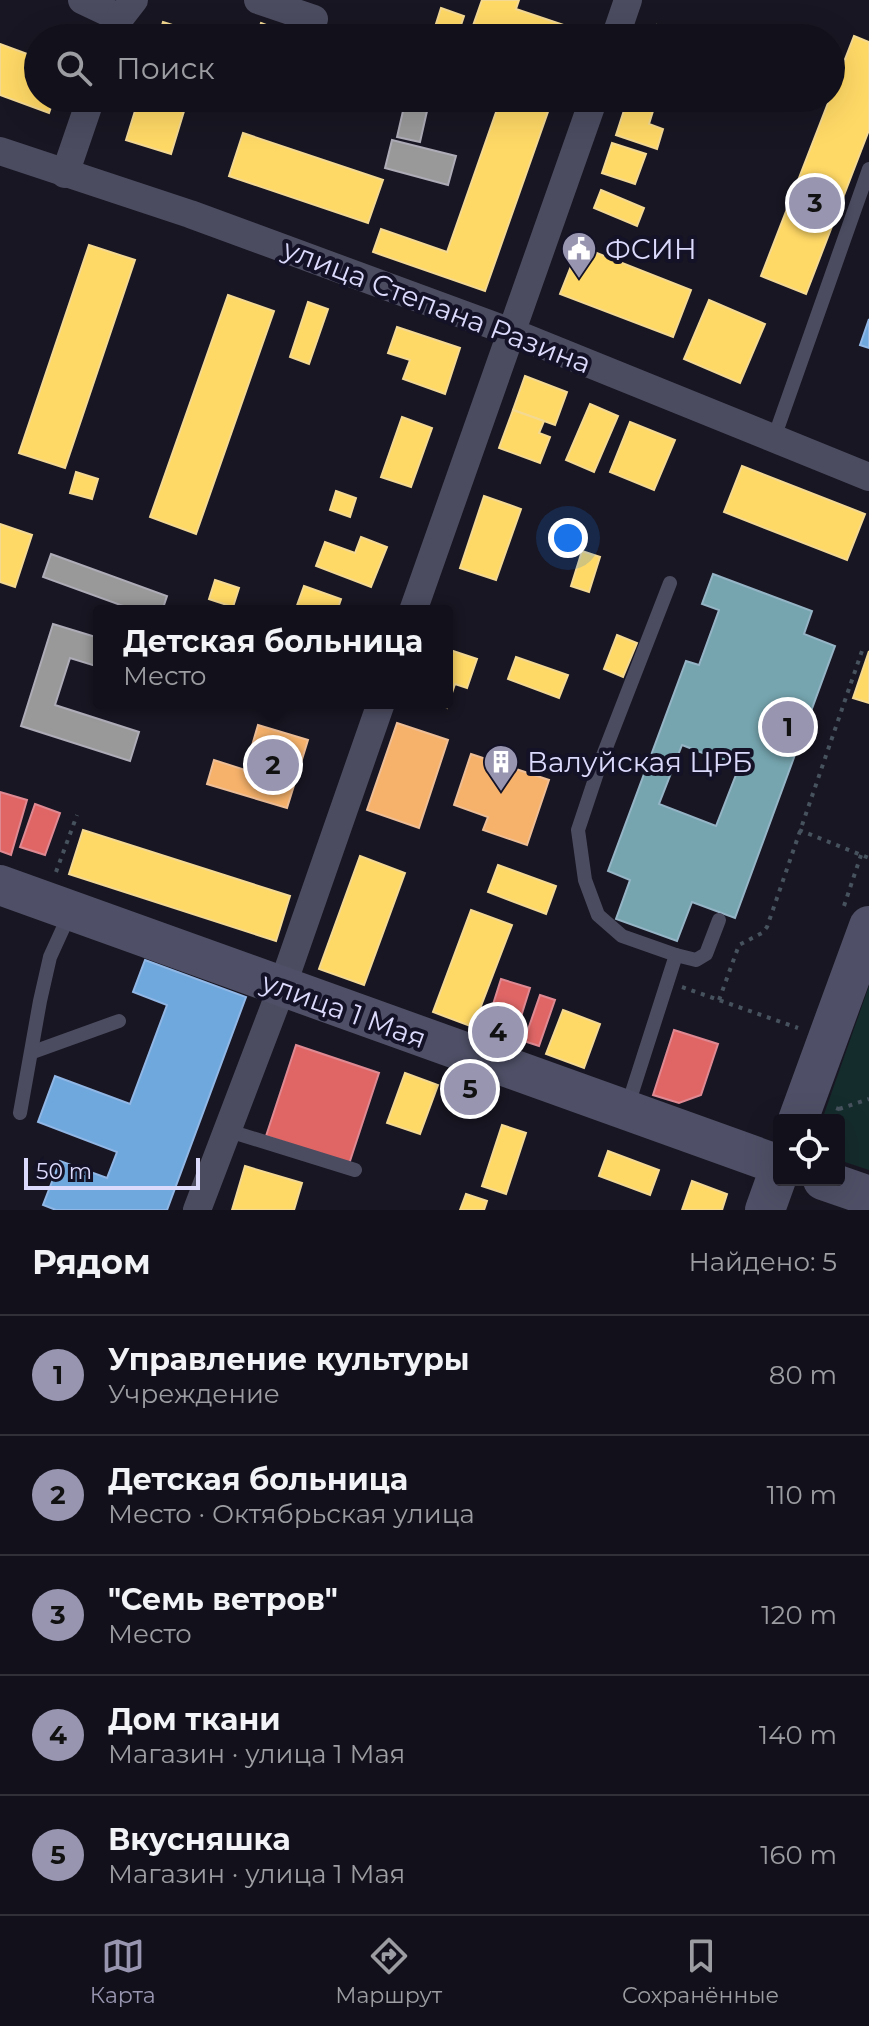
<!DOCTYPE html>
<html lang="ru">
<meta charset="utf-8">
<style>
:root{--surface:#12101a;--page:#1b1923;--text:#f1f3f6;--muted:#9c9da2;--line:#313039;--accent:#9795b0}
body{margin:0;font-family:Montserrat,sans-serif;background:var(--page);color:var(--text)}
.controls{position:absolute;right:24px;bottom:24px;display:grid;overflow:hidden;border-radius:8px;box-shadow:0 8px 32px #0002}
.controls button{width:72px;height:72px;display:grid;place-items:center;padding:0;border:0;border-bottom:2px solid var(--line);background:var(--surface);color:var(--text);font:40px sans-serif}
.scale{position:absolute;left:24px;bottom:20px;width:176px;box-sizing:border-box;padding-left:8px;border:4px solid #dcdafc;border-top:0;font-size:22px;line-height:28px;white-space:nowrap;color:#dcdafc;-webkit-text-stroke:6px #141226;paint-order:stroke}
.you{position:absolute;left:568px;top:538px;width:28px;height:28px;margin:-20px;border:6px solid #fff;border-radius:50%;background:#1a73e8;box-shadow:0 0 0 12px #1a73e833}
.badge{display:grid;place-items:center;width:52px;height:52px;border-radius:50%;background:var(--accent);color:#111;font-size:26px;font-weight:700}
.pin{position:absolute;translate:-50% -50%;border:4px solid #fff;box-shadow:0 2px 8px #0006}
.popup{position:absolute;left:93px;top:605px;width:360px;height:104px;box-sizing:border-box;display:grid;place-content:center;border-radius:8px;background:var(--surface);filter:drop-shadow(0 2px 6px #0005);font-size:26px;white-space:nowrap;color:var(--muted)}
.popup b{font-size:30px;color:var(--text)}
.popup::after{content:'';position:absolute;left:50%;top:100%;margin-left:-16px;border:16px solid transparent;border-top-color:var(--surface)}
.list{margin:0;padding:0;list-style:none}
h2{display:flex;justify-content:space-between;align-items:center;height:104px;margin:0;padding:0 32px;font-size:34px}
h2 small{font-size:26px;font-weight:400;color:var(--muted)}
.list li{display:grid;grid-template-columns:52px 1fr auto;gap:24px;align-items:center;box-sizing:border-box;height:120px;padding:0 32px;border-top:2px solid var(--line)}
.list b{display:block;font-size:30px;white-space:nowrap}
.list p{margin:0;font-size:26px;white-space:nowrap;color:var(--muted)}
.list em{font-size:26px;font-style:normal;color:var(--muted)}
.icon{flex:none;width:44px;height:44px;fill:none;stroke:currentColor;stroke-width:2;stroke-linecap:round;stroke-linejoin:round}
.map{position:relative;flex:none;width:869px;height:1210px;overflow:hidden}
.search{position:absolute;background:var(--surface);box-shadow:0 8px 32px #0002;left:24px;right:24px;top:24px;height:88px;display:flex;align-items:center;gap:20px;box-sizing:border-box;padding:0 28px;border-radius:44px;color:var(--muted);font-size:30px}
.sheet{height:704px;background:var(--surface)}
nav{display:flex;justify-content:space-around;align-items:center;box-sizing:border-box;height:112px;border-top:2px solid var(--line);background:var(--surface);font-size:22px;color:var(--muted)}
nav a{display:grid;justify-items:center;gap:4px}
nav .on{color:var(--accent)}
.map>svg:first-child{display:block}
.green{fill:#152c2c}
.homes{fill:#ffd966;stroke:#f4d993;stroke-width:2}
.shops{fill:#e06666;stroke:#df8993;stroke-width:2}
.schools{fill:#6fa8dc;stroke:#90b7e6;stroke-width:2}
.health{fill:#f6b26b;stroke:#eebe96;stroke-width:2}
.public{fill:#76a5af;stroke:#95b5c6;stroke-width:2;fill-rule:evenodd}
.industry{fill:#999;stroke:#adacb7;stroke-width:2}
.lines{fill:none;stroke-linecap:round;stroke-linejoin:round}
.path{stroke:#46525e;stroke-width:4;stroke-dasharray:4 6;stroke-linecap:butt}
.lane{stroke:#4c4c61;stroke-width:14}
.street{stroke:#4c4c61;stroke-width:28}
.secondary{stroke:#4f5067;stroke-width:40}
.labels{text-anchor:middle;dominant-baseline:central;stroke-width:8;stroke-linejoin:round;paint-order:stroke}
.poi-label{font-size:28px;fill:#dcdafc;stroke:#141226;text-anchor:start}
.street-label{font-size:28px;fill:#dcdafc;stroke:#141226}
</style>
<div class="map">
<svg width="869" height="1210" viewBox="0 0 869 1210">
<rect width="100%" height="100%" fill="#181622"/>
<polygon class="green" points="869,986 869,1170 839,1160 839,1120 822,1120"/>
<g class="homes">
<polygon points="482,0 519,0 516,9 570,27 566,38 469,37"/>
<polygon points="441,8 464,16 457,37 434,30"/>
<polygon points="163,22 207,36 207,38 158,38"/>
<polygon points="261,23 300,38 256,38"/>
<polygon points="657,25 681,34 680,38 653,38"/>
<polygon points="854,36 869,42 869,130 806,294 761,276"/>
<polygon points="0,44 38,58 38,98 54,98 49,113 0,95"/>
<polygon points="139,98 188,98 171,154 126,140"/>
<polygon points="501,98 528,98 550,106 485,291 373,252 381,229 447,252"/>
<polygon points="628,98 657,98 649,124 663,129 657,149 616,135"/>
<polygon points="243,133 383,180 368,223 229,176"/>
<polygon points="612,143 646,154 635,184 602,173"/>
<polygon points="601,190 644,208 637,226 594,208"/>
<polygon points="89,245 135,260 65,468 19,453"/>
<polygon points="579,246 691,290 673,337 560,294"/>
<polygon points="228,295 274,311 196,534 150,517"/>
<polygon points="709,300 765,324 740,383 684,359"/>
<polygon points="308,302 328,309 309,364 290,357"/>
<polygon points="397,327 460,348 445,394 403,379 410,360 388,353"/>
<polygon points="525,376 567,392 555,425 513,410"/>
<polygon points="590,404 618,416 594,472 566,460"/>
<polygon points="513,410 544,421 539,433 550,437 540,463 499,448"/>
<polygon points="402,417 432,428 411,487 381,477"/>
<polygon points="630,422 675,440 654,490 610,472"/>
<polygon points="742,466 865,514 847,560 724,512"/>
<polygon points="76,472 98,479 92,499 70,493"/>
<polygon points="336,491 356,498 350,517 330,510"/>
<polygon points="484,496 521,509 496,580 460,568"/>
<polygon points="0,524 32,535 15,587 0,582"/>
<polygon points="361,537 387,547 371,587 316,566 325,542 355,553"/>
<polygon points="582,551 600,557 589,592 571,586"/>
<polygon points="215,580 239,588 233,607 209,599"/>
<polygon points="304,586 341,599 337,611 295,611"/>
<polygon points="617,635 637,643 623,677 604,669"/>
<polygon points="447,649 477,659 467,688 455,684 447,708 432,703 447,703"/>
<polygon points="869,651 869,703 853,698"/>
<polygon points="516,657 568,675 559,698 508,679"/>
<polygon points="83,830 290,896 276,941 69,874"/>
<polygon points="360,856 405,873 364,985 319,969"/>
<polygon points="498,865 556,886 546,914 488,892"/>
<polygon points="471,910 512,925 473,1027 433,1012"/>
<polygon points="563,1010 600,1024 584,1068 546,1054"/>
<polygon points="405,1073 438,1085 420,1134 387,1123"/>
<polygon points="502,1125 526,1133 506,1194 482,1186"/>
<polygon points="608,1151 659,1170 650,1195 599,1176"/>
<polygon points="245,1166 302,1183 294,1210 232,1210"/>
<polygon points="692,1181 727,1194 722,1210 682,1210"/>
<polygon points="466,1194 487,1201 484,1210 460,1210"/>
</g>
<g class="shops">
<polygon points="0,792 27,800 11,855 0,851"/>
<polygon points="35,804 60,813 45,855 20,847"/>
<polygon points="501,979 530,988 513,1042 484,1033"/>
<polygon points="540,995 555,1000 539,1046 524,1041"/>
<polygon points="674,1030 718,1044 701,1095 679,1103 653,1095"/>
<polygon points="296,1045 379,1073 349,1164 266,1136"/>
</g>
<g class="schools">
<polygon points="869,319 869,348 860,345"/>
<polygon points="145,960 246,997 167,1210 56,1210 43,1205 60,1161 107,1178 117,1152 38,1122 55,1076 130,1104 167,1005 133,992"/>
</g>
<g class="health">
<polygon points="397,723 448,740 419,828 367,810"/>
<polygon points="258,725 308,740 287,808 207,784 214,760 245,770"/>
<polygon points="471,754 549,780 527,845 483,830 488,817 454,805"/>
</g>
<path class="public" d="M713 574 812 611 804 634 835 646 735 918 692 902 677 941 616 919 630 880 608 871 686 661 699 665 719 610 702 604ZM682 745 739 767 716 826 659 804Z"/>
<g class="industry">
<polygon points="406,98 430,98 420,142 397,137"/>
<polygon points="392,140 456,156 448,185 385,168"/>
<polygon points="51,554 167,596 162,611 137,611 43,577"/>
<polygon points="53,624 99,638 99,667 70,658 55,705 139,732 130,761 21,726"/>
</g>
<g class="lines">
<g class="path">
<polyline points="799,830 869,858"/>
<polyline points="56,872 77,815"/>
<polyline points="844,906 861,855"/>
<polyline points="682,987 798,1028"/>
<polyline points="719,1000 739,945 762,933 767,927 863,648"/>
<polyline points="839,1109 869,1099"/>
<polyline points="834,1120 840,1103"/>
</g>
<g class="lane">
<polyline points="774,438 869,169"/>
<polyline points="676,955 696,960 706,954 719,920"/>
<polyline points="33,1052 119,1021"/>
<polyline points="627,1108 676,955 622,936 598,915 585,880 578,830 602,758 670,583"/>
<polyline points="20,1113 40,1001 50,957 70,913"/>
<polyline points="226,1130 355,1170"/>
</g>
<g class="street">
<polyline points="82,0 120,18"/>
<polyline points="258,0 314,19"/>
<polyline points="112,38 120,18 134,0"/>
<polyline points="615,38 628,0"/>
<polyline points="0,151 190,214 511,332 869,477"/>
<polyline points="65,174 91,98"/>
<polyline points="413,611 594,98"/>
<polyline points="197,1210 282,987 381,703"/>
</g>
<g class="secondary">
<polyline points="0,885 779,1165"/>
<polyline points="798,1120 869,926"/>
<polyline points="823,1180 869,1196"/>
<polyline points="765,1210 779,1171"/>
</g>
</g>
<defs>
<symbol id="civic-pin" viewBox="-11 -11 22 30"><path d="M0 17L-7.5 6A9.5 9.5 0 1 1 7.5 6Z" fill="#9795b0" stroke="#141226"/><path d="M-.6-6.5H3V-4.5H.6V-3L4-1V1h2V6H-6V1h2V-1L-.6-3ZM-1.2 2.5V6h2.4V2.5Z" fill="#fff"/></symbol>
<symbol id="building-pin" viewBox="-11 -11 22 30"><path d="M0 17L-7.5 6A9.5 9.5 0 1 1 7.5 6Z" fill="#9795b0" stroke="#141226"/><path d="M-4-6H4V6H1V3H-1V6H-4ZM-2.5-4.3h1.7v1.8h-1.7ZM.8-4.3h1.7v1.8H.8ZM-2.5-1h1.7V.8h-1.7ZM.8-1h1.7V.8H.8Z" fill="#fff"/></symbol>
</defs>
<g fill-rule="evenodd">
<use href="#civic-pin" x="559" y="229" width="40" height="54"/>
<use href="#building-pin" x="481" y="742" width="40" height="54"/>
</g>
<g class="labels">
<g class="poi-label">
<text x="605" y="249">ФСИН</text>
<text x="527" y="762">Валуйская ЦРБ</text>
</g>
<g class="street-label">
<text transform="translate(437 306) rotate(21)">улица Степана Разина</text>
<text transform="translate(344 1010) rotate(20)">улица 1 Мая</text>
</g>
</g>
</svg>
<div class="controls">
<button><svg class="icon" aria-label="locate" viewBox="0 0 24 24"><circle cx="12" cy="12" r="6"/><path d="M12 2v4M12 18v4M2 12h4M18 12h4"/></svg></button>
</div>
<div class="scale">50 m</div>
<div class="you"></div>
<div class="pin badge" style="left:788px;top:727px">1</div>
<div class="pin badge" style="left:273px;top:765px">2</div>
<div class="popup"><b>Детская больница</b>Место</div>
<div class="pin badge" style="left:815px;top:203px">3</div>
<div class="pin badge" style="left:498px;top:1032px">4</div>
<div class="pin badge" style="left:470px;top:1089px">5</div>
<div class="search"><svg class="icon" aria-label="search" viewBox="0 0 24 24"><circle cx="10" cy="10" r="6"/><path d="M15 15l6 6"/></svg>Поиск</div>
</div>
<section class="sheet">
<h2>Рядом<small>Найдено: 5</small></h2>
<ul class="list">
<li><span class="badge">1</span><div><b>Управление культуры</b><p>Учреждение</p></div><em>80 m</em></li>
<li><span class="badge">2</span><div><b>Детская больница</b><p>Место · Октябрьская улица</p></div><em>110 m</em></li>
<li><span class="badge">3</span><div><b>&quot;Семь ветров&quot;</b><p>Место</p></div><em>120 m</em></li>
<li><span class="badge">4</span><div><b>Дом ткани</b><p>Магазин · улица 1 Мая</p></div><em>140 m</em></li>
<li><span class="badge">5</span><div><b>Вкусняшка</b><p>Магазин · улица 1 Мая</p></div><em>160 m</em></li>
</ul>
</section>
<nav>
<a class="on"><svg class="icon" aria-label="map" viewBox="0 0 24 24"><path d="M3 6l6-2 6 2 6-2v14l-6 2-6-2-6 2zM9 4v14M15 6v14"/></svg>Карта</a>
<a><svg class="icon" aria-label="directions" viewBox="0 0 24 24"><path d="M12 3l9 9-9 9-9-9zM9 14v-3h6M13 9l2 2-2 2"/></svg>Маршрут</a>
<a><svg class="icon" aria-label="saved" viewBox="0 0 24 24"><path d="M7 4h10v16l-5-4-5 4z"/></svg>Сохранённые</a>
</nav>
